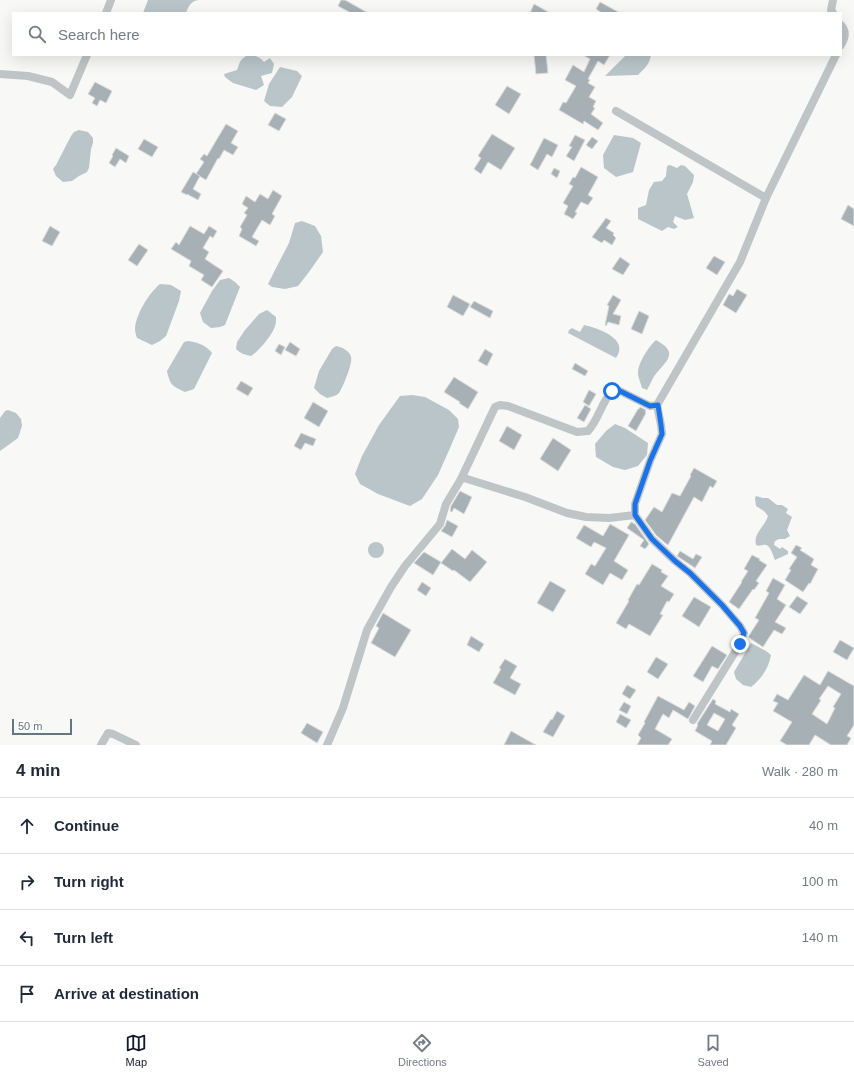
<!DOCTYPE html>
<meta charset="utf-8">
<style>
:root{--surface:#fff;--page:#f2f2f3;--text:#1f2937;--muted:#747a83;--line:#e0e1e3;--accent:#111827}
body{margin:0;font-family:Helvetica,sans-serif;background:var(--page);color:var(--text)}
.scale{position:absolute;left:12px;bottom:10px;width:60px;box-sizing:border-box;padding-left:4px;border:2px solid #64767f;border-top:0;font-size:11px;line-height:14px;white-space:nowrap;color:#64767f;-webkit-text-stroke:3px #fff;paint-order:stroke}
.stop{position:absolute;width:12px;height:12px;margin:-9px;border:3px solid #1a73e8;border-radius:50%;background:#fff}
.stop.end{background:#1a73e8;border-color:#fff;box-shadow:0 1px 4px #0008}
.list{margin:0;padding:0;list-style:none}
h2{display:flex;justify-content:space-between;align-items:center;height:52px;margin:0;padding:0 16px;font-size:17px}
h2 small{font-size:13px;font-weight:400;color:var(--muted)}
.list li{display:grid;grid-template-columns:26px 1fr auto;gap:12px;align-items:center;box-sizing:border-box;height:56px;padding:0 16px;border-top:1px solid var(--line)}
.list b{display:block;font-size:15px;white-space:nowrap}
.list em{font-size:13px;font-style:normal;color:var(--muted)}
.icon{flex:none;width:22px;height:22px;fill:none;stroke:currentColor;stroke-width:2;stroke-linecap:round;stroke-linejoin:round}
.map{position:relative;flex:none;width:854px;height:745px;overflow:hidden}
.search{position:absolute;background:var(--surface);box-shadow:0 4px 16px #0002;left:12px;right:12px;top:12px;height:44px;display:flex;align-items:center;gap:10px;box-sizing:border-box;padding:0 14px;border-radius:0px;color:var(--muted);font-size:15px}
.sheet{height:276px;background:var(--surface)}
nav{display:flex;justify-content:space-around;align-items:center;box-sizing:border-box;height:56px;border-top:1px solid var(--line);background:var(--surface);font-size:11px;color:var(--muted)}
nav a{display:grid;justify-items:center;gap:2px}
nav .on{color:var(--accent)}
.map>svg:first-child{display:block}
.water{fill:#b9c5c9}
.building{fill:#a6b0b5;stroke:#dadad8;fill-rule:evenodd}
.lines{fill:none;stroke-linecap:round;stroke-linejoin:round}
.minor{stroke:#bfc4c7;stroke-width:8}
.route{stroke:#1a73e8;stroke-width:5}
</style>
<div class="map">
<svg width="854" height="745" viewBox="0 0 854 745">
<rect width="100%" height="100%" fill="#f8f8f6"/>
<g class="water">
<path d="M148 0H199C191 1 189 5 186 13H143Z"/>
<path d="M249 55C255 55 260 57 264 62L270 58 274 64 272 73 261 76 264 85 256 90 233 83 225 77 224 74 237 70C240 62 240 58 249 55Z"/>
<path d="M626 55H651C650 64 644 69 638 75L605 76Z"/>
<polygon points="280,67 297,71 302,76 292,97 282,107 270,106 264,101 269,84"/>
<polygon points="79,130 88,132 93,138 93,143 91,149 89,168 87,172 79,176 72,181 63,182 56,176 53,169 56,165 71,136 74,132"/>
<polygon points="614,135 633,138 641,143 633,172 616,177 604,168 603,155"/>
<polygon points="670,165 677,168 681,165 685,166 694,175 693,182 687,194 694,218 685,220 675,216 673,222 678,227 674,229 668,227 662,231 638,219 638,208 646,205 649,190 654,182 662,181 666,176 667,166"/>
<polygon points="302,221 315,226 321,236 323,252 309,272 298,286 285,289 272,287 268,284 275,270 289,243 295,223"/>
<polygon points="229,278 235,282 240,287 225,325 220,327 211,328 203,322 200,313 212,291 220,280"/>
<path d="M160 284 171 285 181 291 179 301 166 336 160 341 152 345 137 338C136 335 135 332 135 328 136 314 149 293 160 284Z"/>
<path d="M267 310 276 317C276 320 276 324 275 326 273 334 258 352 251 356 245 355 240 353 236 349L237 342 245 330 259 314Z"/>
<path d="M584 325C598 328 630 339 616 358L568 333 569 330 572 328 580 332Z"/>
<path d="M656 340C680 353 666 361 655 375 652 379 650 385 647 390L642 388C641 384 638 377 638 373 638 363 649 346 656 340Z"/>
<path d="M188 341C197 342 206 345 212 353L194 389 185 392C172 386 170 385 167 371L184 342Z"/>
<path d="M336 346C342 347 350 351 351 357 353 363 343 387 339 393 336 396 331 397 327 398L320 394 314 388 319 371 332 349Z"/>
<polygon points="412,395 425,397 449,410 458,419 459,427 450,448 438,475 422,499 410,506 378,494 360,484 355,474 362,456 379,425 400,396"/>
<polygon points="8,410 16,413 21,419 22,426 18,438 0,451 0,418 5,411"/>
<polygon points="615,424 625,428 648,443 647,455 638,466 625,470 613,467 596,457 595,444 606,431"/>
<path d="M756 496 763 498H768L777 505H782L788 509 786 513 792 517 787 530 790 536 785 539H779L775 541 774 545 780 549 782 547 788 551V554L775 560C773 556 771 546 766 545 762 544 760 547 756 545 753 534 765 526 768 516L764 511 756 506 755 498Z"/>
<circle cx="376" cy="550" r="8"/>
<path d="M751 643 766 651 771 655C769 668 761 679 751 687L743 685 736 679 734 672Z"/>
</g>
<g class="building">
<polygon points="341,0 345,0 368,13 351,13 338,6"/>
<polygon points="600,2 620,13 602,13 596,9"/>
<polygon points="534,4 550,13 530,13"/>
<polygon points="534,55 546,55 548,73 536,74"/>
<polygon points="583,55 610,55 604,65 598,61 588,79 590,80 588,83 595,87 589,97 596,101 593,107 595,108 591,114 603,123 598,130 584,121 583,124 559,110 563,102 566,103 576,86 565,80 573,65 584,72 590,59"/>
<polygon points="95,82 112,91 106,103 100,100 97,106 92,103 95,98 88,94"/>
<polygon points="507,86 521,94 509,114 495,105"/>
<polygon points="275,113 286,119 279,131 268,125"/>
<polygon points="226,124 238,131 231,143 238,147 233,155 224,150 219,159 218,158 206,180 196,174 204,162 200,159 204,154 207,156"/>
<polygon points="492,134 515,148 501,170 488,162 481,174 474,169 481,158 478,156"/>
<polygon points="575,135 585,140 574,161 566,156 572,147 569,146"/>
<polygon points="592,137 598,141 592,149 586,145"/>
<polygon points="544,138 558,145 552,157 547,154 538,170 530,165"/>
<polygon points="144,139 158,147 152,157 138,149"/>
<polygon points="116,148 129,156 126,163 120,159 115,167 109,163 113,156 112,155"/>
<polygon points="581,167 598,177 588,195 593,198 588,205 581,202 575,212 577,213 573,219 564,214 568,206 563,203 573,186 569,184 573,177 575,178"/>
<polygon points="554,168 560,171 557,178 551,174"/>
<polygon points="193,172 200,176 193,189 201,194 198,200 187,194 187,195 181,192"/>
<polygon points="273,190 282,196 272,214 275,216 270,225 262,220 252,237 259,241 256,246 239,236 242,229 240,227 247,215 244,213 248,208 242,204 246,196 255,202 260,194 268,199"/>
<polygon points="848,205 854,209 854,226 841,219"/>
<polygon points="606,218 611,221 606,228 614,233 613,235 616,238 612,245 604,240 602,243 592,237"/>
<polygon points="50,226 60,232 52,246 42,241"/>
<polygon points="190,226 204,234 209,226 217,231 213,238 210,236 203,248 209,252 205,259 223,271 212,287 201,280 204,275 189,266 191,261 171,249 176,242 179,245"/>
<polygon points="139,244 148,250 137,266 128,260"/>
<polygon points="714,256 725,262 717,275 706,268"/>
<polygon points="620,257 630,264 623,275 612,269"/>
<polygon points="737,289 747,295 736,313 723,305 729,294 733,296"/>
<polygon points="453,295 470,304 463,316 447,307"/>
<polygon points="613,295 621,300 613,314 621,316 619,325 608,322 606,326 605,325 609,306 607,305"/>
<polygon points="474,301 493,311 490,318 470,307"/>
<polygon points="639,311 649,316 642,334 631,329"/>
<polygon points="290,342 300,349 296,356 285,350"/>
<polygon points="279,344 285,347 281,355 275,351"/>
<polygon points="485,349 493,354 487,366 478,361"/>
<polygon points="575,363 588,371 585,376 572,369"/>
<polygon points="454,377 478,392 468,409 459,403 460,402 444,392"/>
<polygon points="241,381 253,388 248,396 236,389"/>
<polygon points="589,390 596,394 589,406 583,402"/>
<polygon points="313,402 328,411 319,427 304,418"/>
<polygon points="585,405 591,409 584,422 577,418"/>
<polygon points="640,407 646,410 645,412 646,413 636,431 628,426 638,409 639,409"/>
<polygon points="507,426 522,435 514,450 499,441"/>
<polygon points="301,433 316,439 313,446 305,443 301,450 294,446"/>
<polygon points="553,438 571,450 558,471 540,459"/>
<polygon points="694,468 717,481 713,488 710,486 702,502 694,497 668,545 664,542 656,535 645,520 654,507 662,512 672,493 680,496 691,476 690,475"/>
<polygon points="460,491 472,497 464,514 454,508 452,512 450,511 451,506"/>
<polygon points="447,520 458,526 452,537 441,531 445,526"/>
<polygon points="631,522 635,524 649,544 645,549 640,546 644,540 627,528"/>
<polygon points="610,524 629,535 614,561 628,570 622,580 610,573 603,585 585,574 591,564 595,566 606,548 594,542 591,547 576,538 584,525 603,536"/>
<polygon points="796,545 802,548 800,550 814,559 811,565 818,569 810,584 809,583 803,592 785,580 791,570 789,569 797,557 791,553"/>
<polygon points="452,549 465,559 472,550 487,562 470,582 454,570 453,571 441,563"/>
<polygon points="680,551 693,559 696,554 702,557 695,568 677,556"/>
<polygon points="424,552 441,562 433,575 414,563"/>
<polygon points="752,555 760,559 759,560 767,565 756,581 759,583 754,590 753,589 739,609 729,602 742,582 741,582 748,571 744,569"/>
<polygon points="652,564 662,570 661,572 668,576 661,586 674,594 669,602 667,601 660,614 663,615 650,636 629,624 626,629 616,623 629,601 628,600 637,584 639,585"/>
<polygon points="773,578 785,585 777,599 786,605 775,622 786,628 782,634 774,630 763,647 748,637 759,620 755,618 769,593 766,591"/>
<polygon points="550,581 566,590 553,612 537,603"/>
<polygon points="422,582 431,588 426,596 417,590"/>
<polygon points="797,596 808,603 800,614 789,607"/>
<polygon points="694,597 711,607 699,627 682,616"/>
<polygon points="383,613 411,630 395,657 371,643 379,628 376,626"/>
<polygon points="471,636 484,644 479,652 467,645"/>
<polygon points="840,640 854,648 847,660 833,652"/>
<polygon points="712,646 727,655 718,669 712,666 703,682 693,676"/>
<polygon points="656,657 668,664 658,679 647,672"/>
<polygon points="505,659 517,666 510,678 521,684 515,695 493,683 501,669 499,668"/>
<path d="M828 671 854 686V725L847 736 851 738 847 745H831L815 735 809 745H787L780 741 792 722 773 711 778 703 773 701 777 694 788 700 804 675 820 685ZM828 686 841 694 833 707 835 708 827 724 812 714 821 700 819 699Z"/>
<polygon points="627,685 636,690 630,699 622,694"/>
<polygon points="658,696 684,710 689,702 695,706 688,719 673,710 669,718 663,714 655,729 672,739 668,745 637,745 641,738 638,735 645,723 644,722"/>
<path d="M713 699 716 701 715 704 730 712 731 709 739 714 732 725 736 728 726 745H710L712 741 695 731 698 725 697 724ZM714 713 725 719 718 731 707 725Z"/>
<polygon points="624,702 631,706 627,714 619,710"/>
<polygon points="557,711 565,716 553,737 543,732 551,719 552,720"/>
<polygon points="620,714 631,720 626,728 616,722"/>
<polygon points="307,723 323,732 317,743 301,733"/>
<polygon points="511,731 536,745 504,745"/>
</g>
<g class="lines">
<g class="minor">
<polyline points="106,13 111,0"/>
<polyline points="833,13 831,10 833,0"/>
<path d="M841 25C847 32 845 38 841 45"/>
<polyline points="0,74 28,76 52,82 70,95 87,55"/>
<polyline points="616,111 766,198"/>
<polyline points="657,405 661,425 662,434 650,461 635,504 635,515 652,539 675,561 690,573 722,605 740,626 744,633 740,644 693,720"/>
<polyline points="461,479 464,478 525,497 567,513 586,517 609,518 635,515"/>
<polyline points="101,745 108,733 113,734 136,745"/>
<path d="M327 745 343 708 367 630 391 587 405 566 440 524 446 504 461 479 495 407 500 405 508 406 577 432 588 431C599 419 601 403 612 391L618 390 650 406 657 405 740 262 766 198 836 55"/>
</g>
</g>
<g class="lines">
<polyline class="route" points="612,391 618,390 650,406 658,405 661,425 662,434 650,461 635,504 635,515 652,539 675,561 690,573 722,605 740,626 744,633 740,644"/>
</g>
</svg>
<div class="scale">50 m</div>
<div class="stop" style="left:612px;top:391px"></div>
<div class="stop end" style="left:740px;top:644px"></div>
<div class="search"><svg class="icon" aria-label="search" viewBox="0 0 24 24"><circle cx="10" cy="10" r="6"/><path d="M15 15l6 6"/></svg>Search here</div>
</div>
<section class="sheet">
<h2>4 min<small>Walk · 280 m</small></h2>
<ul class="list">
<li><svg class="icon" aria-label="ahead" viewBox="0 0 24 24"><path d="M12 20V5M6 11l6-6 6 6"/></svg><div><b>Continue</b></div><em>40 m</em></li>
<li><svg class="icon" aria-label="right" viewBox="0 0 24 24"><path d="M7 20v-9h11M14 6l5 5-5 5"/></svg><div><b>Turn right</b></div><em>100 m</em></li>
<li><svg class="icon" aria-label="left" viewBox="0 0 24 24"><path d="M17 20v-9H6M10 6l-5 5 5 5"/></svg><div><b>Turn left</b></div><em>140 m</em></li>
<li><svg class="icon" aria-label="arrive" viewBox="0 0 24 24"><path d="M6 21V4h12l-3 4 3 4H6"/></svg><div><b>Arrive at destination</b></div></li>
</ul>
</section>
<nav>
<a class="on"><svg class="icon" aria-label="map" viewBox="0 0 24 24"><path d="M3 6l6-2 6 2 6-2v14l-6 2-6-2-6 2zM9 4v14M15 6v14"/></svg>Map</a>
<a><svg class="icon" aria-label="directions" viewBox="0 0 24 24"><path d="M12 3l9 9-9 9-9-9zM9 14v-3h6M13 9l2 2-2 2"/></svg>Directions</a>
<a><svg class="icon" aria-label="saved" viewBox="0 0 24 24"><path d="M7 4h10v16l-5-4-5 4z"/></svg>Saved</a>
</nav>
